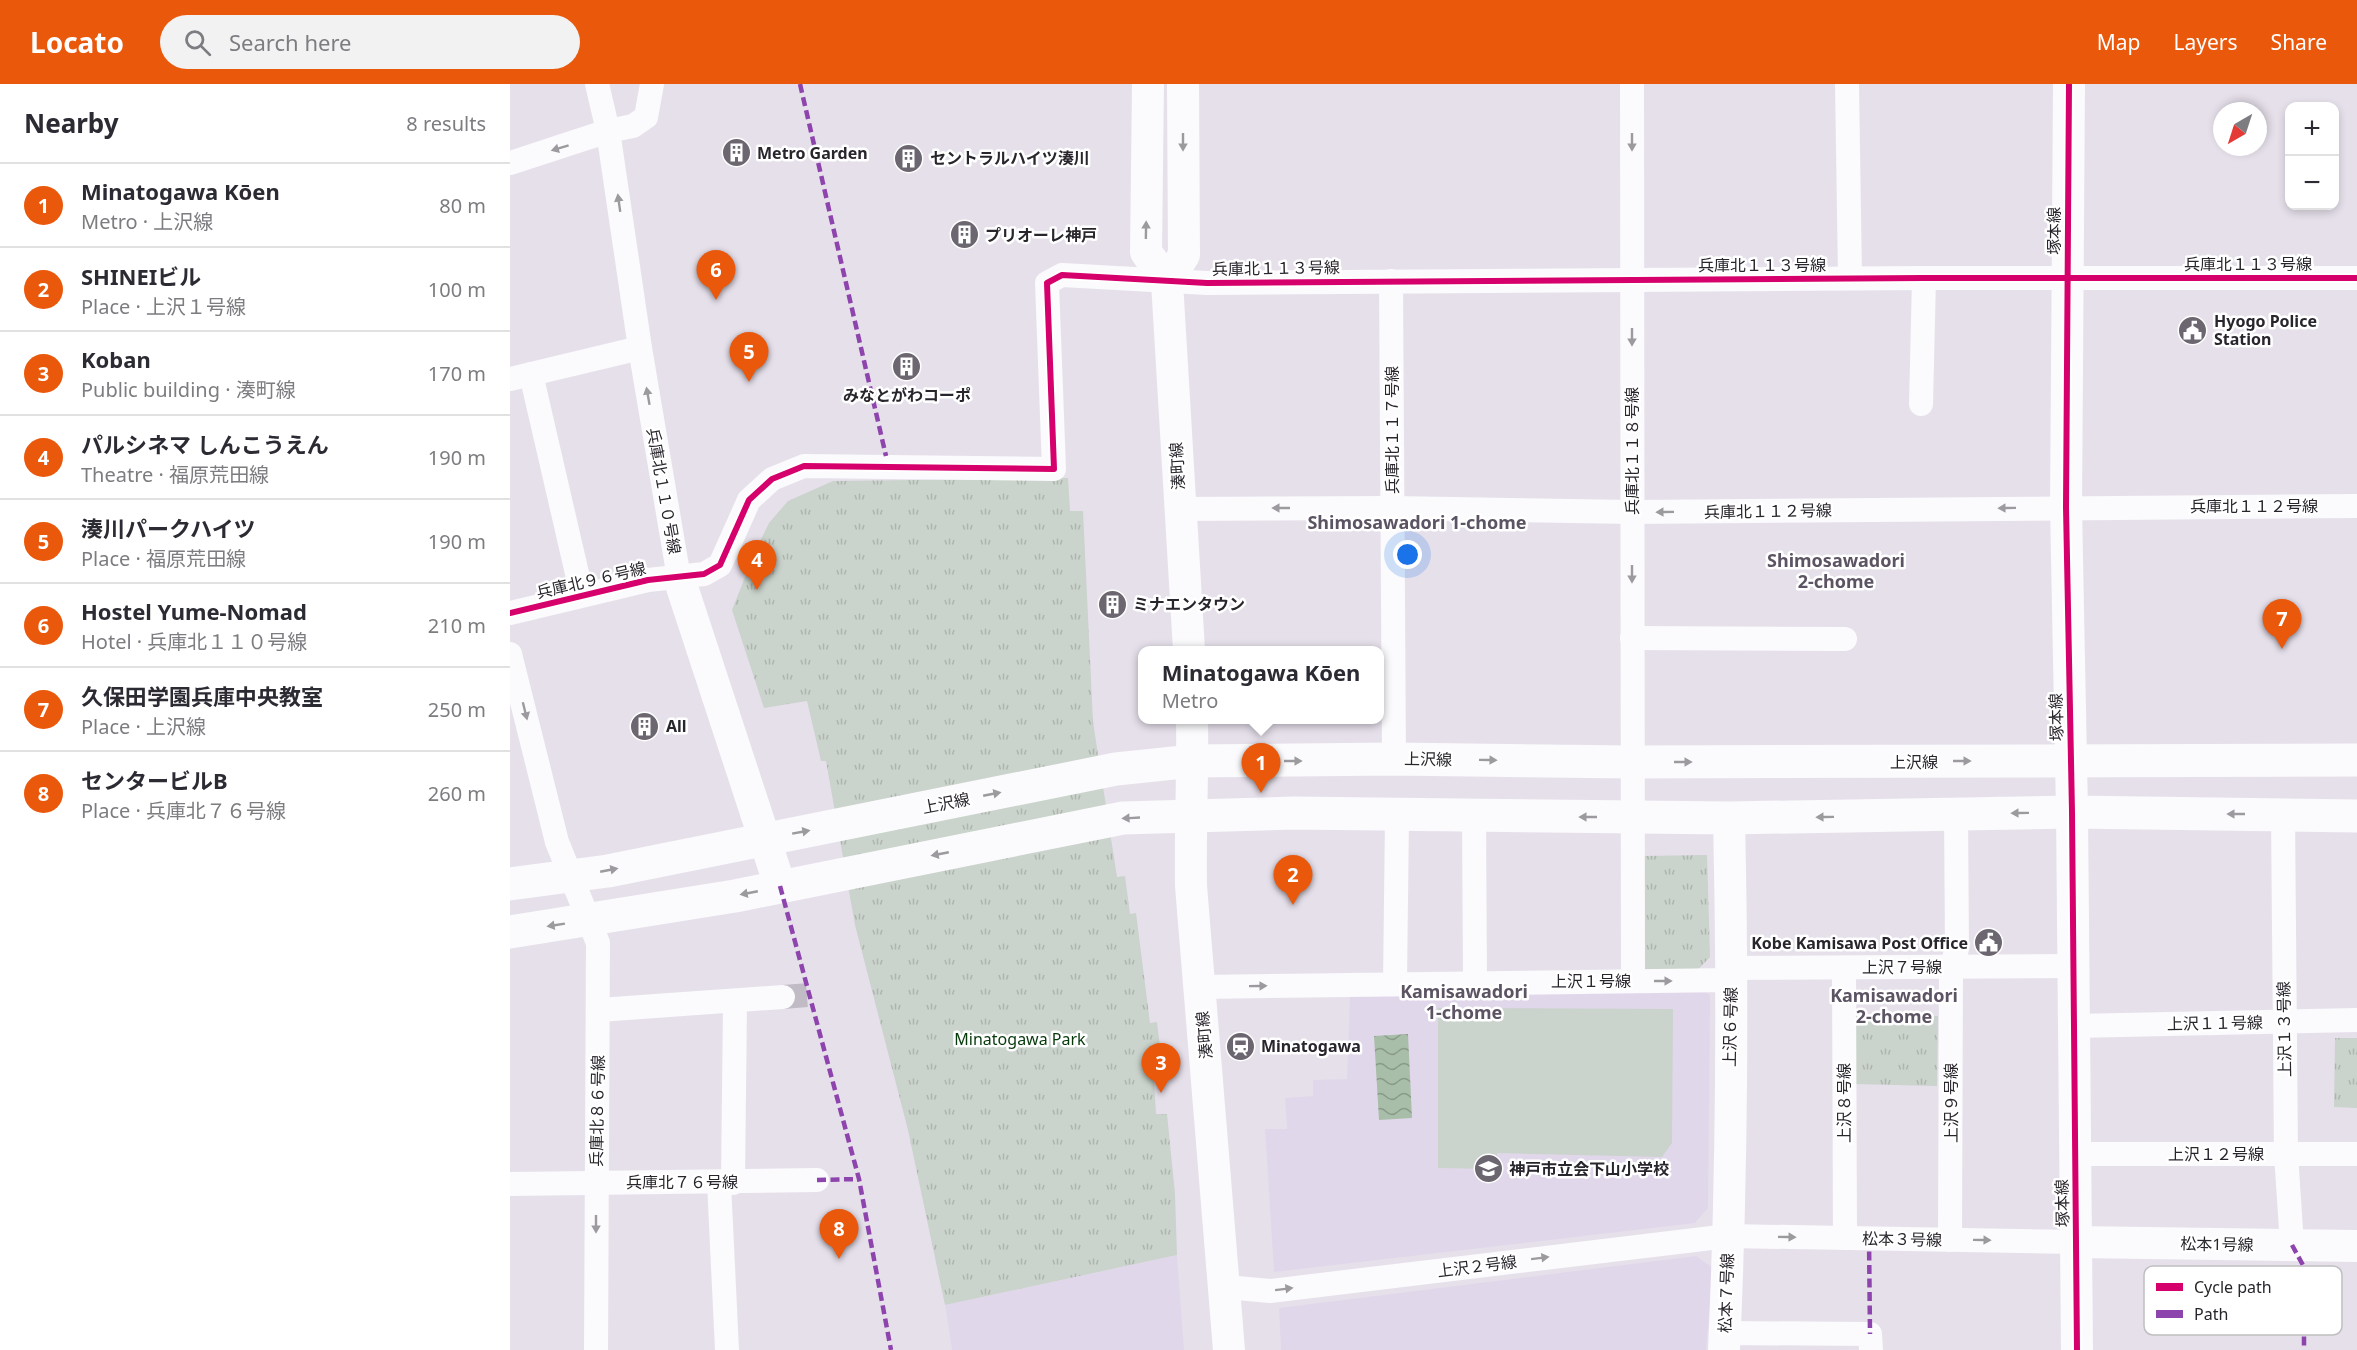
<!DOCTYPE html>
<meta charset="utf-8">
<style>
:root{--surface:#fff;--page:#f2f2f3;--text:#2b2b33;--muted:#7c7c81;--line:#e1e1e2;--accent:#ea580c}
body{margin:0;font-family:"Noto Sans","Noto Sans JP",sans-serif;background:var(--page);color:var(--text)}
.controls{position:absolute;right:18px;top:18px;display:grid;overflow:hidden;border-radius:12px;box-shadow:0 3px 9px #0003}
.controls button{width:54px;height:54px;display:grid;place-items:center;padding:0;border:0;border-bottom:2px solid var(--line);background:var(--surface);color:var(--text);font:30px sans-serif}
.compass{position:absolute;left:1703px;top:18px;width:54px;height:54px;border-radius:50%;background:var(--surface);box-shadow:0 3px 9px #0003;rotate:219deg}
.you{position:absolute;left:898px;top:471px;width:21px;height:21px;margin:-15px;border:4px solid #fff;border-radius:50%;background:#1a73e8;box-shadow:0 0 0 9px #1a73e833}
.badge{display:grid;place-items:center;width:39px;height:39px;border-radius:50%;background:var(--accent);color:#fff;font-size:20px;font-weight:700}
.pin{position:absolute;translate:-50% -50px;filter:drop-shadow(0 2px 3px #0008)}
.pin::after{content:'';position:absolute;top:32px;width:21px;height:18px;background:inherit;clip-path:polygon(0 0,100% 0,50% 100%)}
.popup{position:absolute;left:628px;top:562px;width:246px;height:78px;box-sizing:border-box;display:grid;place-content:center;border-radius:12px;background:var(--surface);filter:drop-shadow(0 2px 4px #0005);font-size:20px;white-space:nowrap;color:var(--muted)}
.popup b{font-size:22px;color:var(--text)}
.popup::after{content:'';position:absolute;left:50%;top:100%;margin-left:-12px;border:12px solid transparent;border-top-color:var(--surface)}
.list{margin:0;padding:0;list-style:none}
h2{display:flex;justify-content:space-between;align-items:center;height:78px;margin:0;padding:0 24px;font-size:26px}
h2 small{font-size:20px;font-weight:400;color:var(--muted)}
.list li{display:grid;grid-template-columns:39px 1fr auto;gap:18px;align-items:center;box-sizing:border-box;height:84px;padding:0 24px;border-top:2px solid var(--line)}
.list b{display:block;font-size:22px;white-space:nowrap}
.list p{margin:0;font-size:20px;white-space:nowrap;color:var(--muted)}
.list em{font-size:20px;font-style:normal;color:var(--muted)}
.icon{flex:none;width:33px;height:33px;fill:none;stroke:currentColor;stroke-width:2;stroke-linecap:round;stroke-linejoin:round}
.map{position:relative;flex:none;width:1847px;height:1266px;overflow:hidden}
header{display:flex;align-items:center;gap:36px;box-sizing:border-box;height:84px;padding:0 30px;background:var(--accent);color:#fff}
header strong{font-size:28px}
nav{display:flex;gap:33px;margin-inline-start:auto;font-size:21px}
.search{width:420px;height:54px;background:var(--page);display:flex;align-items:center;gap:15px;box-sizing:border-box;padding:0 21px;border-radius:33px;color:var(--muted);font-size:22px}
main{display:flex}
aside{flex:1;background:var(--surface)}
.map>svg:first-child{display:block}
.built{fill:#e1d7ea}
.grass{fill:#cad3cc}
.park{fill:url(#park-tufts)}
.water{fill:url(#water-waves)}
.lines{fill:none;stroke-linecap:round;stroke-linejoin:round}
.minor-tunnel{stroke:#c0bbc5;stroke-width:24;stroke-dasharray:24 12;stroke-linecap:butt}
.minor{stroke:#fbfafc;stroke-width:24}
.tertiary{stroke:#fbfafc;stroke-width:32}
.primary{stroke:#fbfafc;stroke-width:33}
.quiet{stroke:#8e44ad;stroke-width:4.5;stroke-dasharray:9 4.5;stroke-linecap:butt}
.cycleway-casing{stroke:#fff;stroke-width:10}
.cycleway{stroke:#d6006c;stroke-width:6}
.oneway{fill:#9c9a9e}
.labels{text-anchor:middle;dominant-baseline:central;stroke-width:5;stroke-linejoin:round;paint-order:stroke}
.poi-label{font-size:16px;font-weight:bold;fill:#29252c;stroke:#fff;text-anchor:start}
.street-label{font-size:16px;fill:#29252c;stroke:#fff}
.park-label{font-size:16px;fill:#05390a;stroke:#fff}
.neighbourhood-label{font-size:18px;font-weight:bold;fill:#5c5363;stroke:#fff}
.key{fill:#fff;stroke:#bfbec0;stroke-width:1.5}
.key-label{font-size:16px;fill:#29252c}
</style>
<header>
<strong>Locato</strong>
<div class="search"><svg class="icon" aria-label="search" viewBox="0 0 24 24"><circle cx="10" cy="10" r="6"/><path d="M15 15l6 6"/></svg>Search here</div>
<nav><a>Map</a><a>Layers</a><a>Share</a></nav>
</header>
<main>
<aside>
<h2>Nearby<small>8 results</small></h2>
<ul class="list">
<li><span class="badge">1</span><div><b>Minatogawa Kōen</b><p>Metro · 上沢線</p></div><em>80 m</em></li>
<li><span class="badge">2</span><div><b>SHINEIビル</b><p>Place · 上沢１号線</p></div><em>100 m</em></li>
<li><span class="badge">3</span><div><b>Koban</b><p>Public building · 湊町線</p></div><em>170 m</em></li>
<li><span class="badge">4</span><div><b>パルシネマ しんこうえん</b><p>Theatre · 福原荒田線</p></div><em>190 m</em></li>
<li><span class="badge">5</span><div><b>湊川パークハイツ</b><p>Place · 福原荒田線</p></div><em>190 m</em></li>
<li><span class="badge">6</span><div><b>Hostel Yume-Nomad</b><p>Hotel · 兵庫北１１０号線</p></div><em>210 m</em></li>
<li><span class="badge">7</span><div><b>久保田学園兵庫中央教室</b><p>Place · 上沢線</p></div><em>250 m</em></li>
<li><span class="badge">8</span><div><b>センタービルB</b><p>Place · 兵庫北７６号線</p></div><em>260 m</em></li>
</ul>
</aside>
<div class="map">
<svg width="1847" height="1266" viewBox="0 0 1847 1266">
<defs>
<pattern id="park-tufts" width="24" height="20" patternUnits="userSpaceOnUse" patternTransform="scale(1.5)"><rect width="24" height="20" fill="#cad3cc"/><path d="M3 7l-1-3M5 7V3M7 7l1-3M15 17l-1-3M17 17v-4M19 17l1-3" fill="none" stroke="#aeb5af"/></pattern>
<pattern id="water-waves" width="16" height="10" patternUnits="userSpaceOnUse" patternTransform="scale(1.5)"><rect width="16" height="10" fill="#a8bea8"/><path d="M0 5q4-4 8 0t8 0" fill="none" stroke="#899a89"/></pattern>
</defs>
<rect width="100%" height="100%" fill="#e6e0eb"/>
<g class="built">
<polygon points="1189,904 1200,911 1198,1124 1185,1139 764,1188 755,1045 777,1045 775,1014 803,1012 803,996 837,995 840,913"/>
<polygon points="667,1171 674,1266 442,1266 435,1221"/>
<polygon points="1186,1172 1203,1184 1196,1266 771,1266 769,1224"/>
</g>
<polygon class="grass" points="928,924 1163,925 1162,1059 1152,1073 987,1069 987,1085 928,1084"/>
<g class="park">
<polygon points="558,394 560,427 573,427 583,638 607,793 615,792 620,830 626,829 640,939 647,938 654,996 644,997 646,1030 657,1030 665,1110 667,1171 435,1221 398,1046 345,841 316,677 311,677 297,617 254,624 222,526 245,468 259,439 278,417 323,397"/>
<polygon points="1197,771 1200,873 1183,891 1137,892 1130,885 1132,772"/>
<polygon points="1344,931 1428,932 1427,1002 1343,1000"/>
<polygon points="1825,954 1847,954 1847,1024 1824,1023"/>
</g>
<polygon class="water" points="898,950 902,1034 869,1036 864,952"/>
<g class="lines">
<polyline class="minor-tunnel" points="273,913 299,911"/>
<g class="minor">
<polyline points="87,0 98,47 130,264 169,494"/>
<polyline points="1122,0 1123,897"/>
<polyline points="1337,0 1340,194"/>
<polyline points="0,79 98,47 123,42 136,33 142,0"/>
<polyline points="881,197 884,675"/>
<polyline points="21,290 72,511"/>
<polyline points="0,295 130,264"/>
<polyline points="1411,320 1414,194"/>
<polyline points="670,425 883,424 1122,428 1847,422"/>
<polyline points="0,529 138,496 194,490 210,481 239,416 262,395 294,382 544,385 537,199 552,191 697,199 1414,194 1847,194"/>
<polyline points="1122,554 1335,555"/>
<polyline points="0,570 47,758 88,859 86,1266"/>
<polyline points="1773,730 1776,1070 1782,1161"/>
<polyline points="964,732 965,898"/>
<polyline points="1221,884 1562,882"/>
<polyline points="1334,884 1335,1154"/>
<polyline points="885,899 887,732"/>
<polyline points="690,903 1221,896"/>
<polyline points="89,926 273,913"/>
<polyline points="1563,942 1847,936"/>
<polyline points="1565,1070 1847,1070"/>
<polyline points="209,1099 217,1266"/>
<polyline points="223,1099 225,918"/>
<polyline points="0,1100 307,1096"/>
<polyline points="1440,1156 1441,883 1447,865 1446,731"/>
<polyline points="716,1203 760,1207 1218,1152 1566,1158"/>
<polyline points="1214,1249 1360,1250 1361,1266"/>
</g>
<g class="tertiary">
<polyline points="638,0 636,168 657,198 679,566"/>
<polyline points="1559,0 1556,423 1562,728 1567,1266"/>
<polyline points="657,198 674,171 673,0"/>
<polyline points="169,494 270,802"/>
<path d="M682 636C683 691 680 746 681 802L719 1266"/>
<polyline points="1566,1158 1847,1162"/>
<path d="M1214 1266C1222 1089 1223 911 1219 734"/>
</g>
<g class="primary">
<polyline points="0,800 98,787 606,685 683,677 884,675 1122,678 1847,676"/>
<polyline points="0,848 225,812 613,734 784,729 1219,734 1562,728 1847,732"/>
</g>
<g class="quiet">
<polyline points="290,0 376,372"/>
<polyline points="270,802 349,1095 381,1266"/>
<polyline points="307,1096 349,1095"/>
<polyline points="1359,1154 1360,1250"/>
<polyline points="1782,1161 1794,1183 1794,1266"/>
</g>
<defs>
<g id="cycleway">
<polyline points="1559,0 1556,423 1562,728 1567,1266"/>
<polyline points="0,529 138,496 194,490 210,481 239,416 262,395 294,382 544,385 537,199 552,191 697,199 1414,194 1847,194"/>
</g>
</defs>
<use href="#cycleway" class="cycleway-casing"/>
<use href="#cycleway" class="cycleway"/>
</g>
<defs><path id="oneway-solid" d="M-6-.8H1V-3.2L6.5 0L1 3.2V.8H-6Z" transform="scale(1.5)"/></defs>
<g class="oneway">
<use href="#oneway-solid" transform="translate(673 58) rotate(90)"/>
<use href="#oneway-solid" transform="translate(1122 58) rotate(90)"/>
<use href="#oneway-solid" transform="translate(50 64) rotate(163)"/>
<use href="#oneway-solid" transform="translate(109 119) rotate(-98)"/>
<use href="#oneway-solid" transform="translate(636 146) rotate(-89)"/>
<use href="#oneway-solid" transform="translate(1122 253) rotate(90)"/>
<use href="#oneway-solid" transform="translate(138 312) rotate(-100)"/>
<use href="#oneway-solid" transform="translate(771 424) rotate(180)"/>
<use href="#oneway-solid" transform="translate(1497 424) rotate(179)"/>
<use href="#oneway-solid" transform="translate(1155 428) rotate(179)"/>
<use href="#oneway-solid" transform="translate(1122 490) rotate(90)"/>
<use href="#oneway-solid" transform="translate(15 627) rotate(76)"/>
<use href="#oneway-solid" transform="translate(978 676) rotate(1)"/>
<use href="#oneway-solid" transform="translate(783 677)"/>
<use href="#oneway-solid" transform="translate(1452 677)"/>
<use href="#oneway-solid" transform="translate(1173 678)"/>
<use href="#oneway-solid" transform="translate(482 710) rotate(-11)"/>
<use href="#oneway-solid" transform="translate(1510 729) rotate(179)"/>
<use href="#oneway-solid" transform="translate(1726 730) rotate(-180)"/>
<use href="#oneway-solid" transform="translate(1078 733) rotate(-180)"/>
<use href="#oneway-solid" transform="translate(1315 733) rotate(179)"/>
<use href="#oneway-solid" transform="translate(621 734) rotate(177)"/>
<use href="#oneway-solid" transform="translate(291 748) rotate(-10)"/>
<use href="#oneway-solid" transform="translate(430 770) rotate(169)"/>
<use href="#oneway-solid" transform="translate(99 786) rotate(-11)"/>
<use href="#oneway-solid" transform="translate(239 809) rotate(169)"/>
<use href="#oneway-solid" transform="translate(46 841) rotate(171)"/>
<use href="#oneway-solid" transform="translate(1153 897)"/>
<use href="#oneway-solid" transform="translate(748 902) rotate(-1)"/>
<use href="#oneway-solid" transform="translate(86 1140) rotate(90)"/>
<use href="#oneway-solid" transform="translate(1277 1153) rotate(1)"/>
<use href="#oneway-solid" transform="translate(1472 1156) rotate(1)"/>
<use href="#oneway-solid" transform="translate(1030 1174) rotate(-7)"/>
<use href="#oneway-solid" transform="translate(774 1205) rotate(-7)"/>
</g>
<defs>
<symbol id="building-disc" viewBox="-11 -11 22 22"><circle r="9.5" fill="#6b666f" stroke="#fff"/><path d="M-4-6H4V6H1V3H-1V6H-4ZM-2.5-4.3h1.7v1.8h-1.7ZM.8-4.3h1.7v1.8H.8ZM-2.5-1h1.7V.8h-1.7ZM.8-1h1.7V.8H.8Z" fill="#fff"/></symbol>
<symbol id="civic-disc" viewBox="-11 -11 22 22"><circle r="9.5" fill="#6b666f" stroke="#fff"/><path d="M-.6-6.5H3V-4.5H.6V-3L4-1V1h2V6H-6V1h2V-1L-.6-3ZM-1.2 2.5V6h2.4V2.5Z" fill="#fff"/></symbol>
<symbol id="station-disc" viewBox="-11 -11 22 22"><circle r="9.5" fill="#6b666f" stroke="#fff"/><path d="M-3-6H3Q5-6 5-4V2Q5 4 3 4L4.5 6H3L1.5 4h-3L-3 6H-4.5L-3 4Q-5 4-5 2V-4Q-5-6-3-6ZM-3.5-4v3h7v-3ZM-3.5 1v1.5H-2V1ZM2 1v1.5H3.5V1Z" fill="#fff"/></symbol>
<symbol id="school-disc" viewBox="-11 -11 22 22"><circle r="9.5" fill="#6b666f" stroke="#fff"/><path d="M0-5L7-2L0 1L-7-2ZM-4 1L0 2.5L4 1V4Q0 6-4 4Z" fill="#fff"/></symbol>
</defs>
<g fill-rule="evenodd">
<use href="#building-disc" x="210" y="52" width="33" height="33"/>
<use href="#building-disc" x="382" y="58" width="33" height="33"/>
<use href="#building-disc" x="438" y="134" width="33" height="33"/>
<use href="#civic-disc" x="1666" y="230" width="33" height="33"/>
<use href="#building-disc" x="380" y="266" width="33" height="33"/>
<use href="#building-disc" x="586" y="504" width="33" height="33"/>
<use href="#building-disc" x="118" y="626" width="33" height="33"/>
<use href="#civic-disc" x="1462" y="842" width="33" height="33"/>
<use href="#station-disc" x="714" y="946" width="33" height="33"/>
<use href="#school-disc" x="962" y="1068" width="33" height="33"/>
</g>
<g class="labels">
<g class="poi-label">
<text x="247" y="69">Metro Garden</text>
<text x="420" y="74">セントラルハイツ湊川</text>
<text x="475" y="151">プリオーレ神戸</text>
<text x="1704" y="237">Hyogo Police<tspan x="1704" dy="18">Station</tspan></text>
<text x="397" y="311" text-anchor="middle">みなとがわコーポ</text>
<text x="623" y="520">ミナエンタウン</text>
<text x="156" y="642">All</text>
<text x="1458" y="859" text-anchor="end">Kobe Kamisawa Post Office</text>
<text x="751" y="962">Minatogawa</text>
<text x="999" y="1085">神戸市立会下山小学校</text>
</g>
<g class="street-label">
<text transform="translate(1544 147) rotate(-90)">塚本線</text>
<text x="1738" y="180">兵庫北１１３号線</text>
<text x="1252" y="181">兵庫北１１３号線</text>
<text transform="translate(766 184) rotate(-1)">兵庫北１１３号線</text>
<text transform="translate(882 346) rotate(-90)">兵庫北１１７号線</text>
<text transform="translate(1122 367) rotate(-90)">兵庫北１１８号線</text>
<text transform="translate(667 382) rotate(-93)">湊町線</text>
<text transform="translate(154 407) rotate(80)">兵庫北１１０号線</text>
<text x="1744" y="422">兵庫北１１２号線</text>
<text transform="translate(1258 427) rotate(-1)">兵庫北１１２号線</text>
<text transform="translate(81 496) rotate(-13)">兵庫北９６号線</text>
<text transform="translate(1546 633) rotate(-91)">塚本線</text>
<text transform="translate(918 675) rotate(1)">上沢線</text>
<text x="1404" y="678">上沢線</text>
<text transform="translate(436 719) rotate(-11)">上沢線</text>
<text x="1392" y="883">上沢７号線</text>
<text x="1081" y="897">上沢１号線</text>
<text transform="translate(1705 939) rotate(-1)">上沢１１号線</text>
<text transform="translate(1220 943) rotate(-89)">上沢６号線</text>
<text transform="translate(1774 945) rotate(-91)">上沢１３号線</text>
<text transform="translate(694 951) rotate(-95)">湊町線</text>
<text transform="translate(1334 1019) rotate(-90)">上沢８号線</text>
<text transform="translate(1441 1019) rotate(-90)">上沢９号線</text>
<text transform="translate(87 1027) rotate(-89)">兵庫北８６号線</text>
<text x="1706" y="1070">上沢１２号線</text>
<text x="172" y="1098">兵庫北７６号線</text>
<text transform="translate(1552 1119) rotate(-91)">塚本線</text>
<text transform="translate(1392 1155) rotate(1)">松本３号線</text>
<text transform="translate(1707 1160) rotate(1)">松本1号線</text>
<text transform="translate(967 1182) rotate(-7)">上沢２号線</text>
<text transform="translate(1216 1209) rotate(-88)">松本７号線</text>
</g>
<g class="park-label">
<text x="510" y="955">Minatogawa Park</text>
</g>
<g class="neighbourhood-label">
<text x="907" y="438">Shimosawadori 1-chome</text>
<text x="1326" y="476">Shimosawadori<tspan x="1326" dy="21">2-chome</tspan></text>
<text x="954" y="907">Kamisawadori<tspan x="954" dy="21">1-chome</tspan></text>
<text x="1384" y="911">Kamisawadori<tspan x="1384" dy="21">2-chome</tspan></text>
</g>
</g>
<rect x="1634" y="1182" width="198" height="69" rx="9" class="key"/>
<rect x="1646" y="1199" width="27" height="8" fill="#d6006c"/>
<rect x="1646" y="1226" width="27" height="8" fill="#8e44ad"/>
<g class="key-label">
<text x="1684" y="1209">Cycle path</text>
<text x="1684" y="1236">Path</text>
</g>
</svg>
<div class="controls">
<button>+</button>
<button>−</button>
</div>
<svg class="compass" viewBox="-18 -18 36 36"><path d="M0-13l5 13h-10z" fill="#e53935"/><path d="M0 13l5-13h-10z" fill="#7c7c81"/></svg>
<div class="you"></div>
<div class="pin badge" style="left:751px;top:709px">1</div>
<div class="popup"><b>Minatogawa Kōen</b>Metro</div>
<div class="pin badge" style="left:783px;top:821px">2</div>
<div class="pin badge" style="left:651px;top:1009px">3</div>
<div class="pin badge" style="left:247px;top:506px">4</div>
<div class="pin badge" style="left:239px;top:298px">5</div>
<div class="pin badge" style="left:206px;top:216px">6</div>
<div class="pin badge" style="left:1772px;top:565px">7</div>
<div class="pin badge" style="left:329px;top:1175px">8</div>
</div>
</main>
